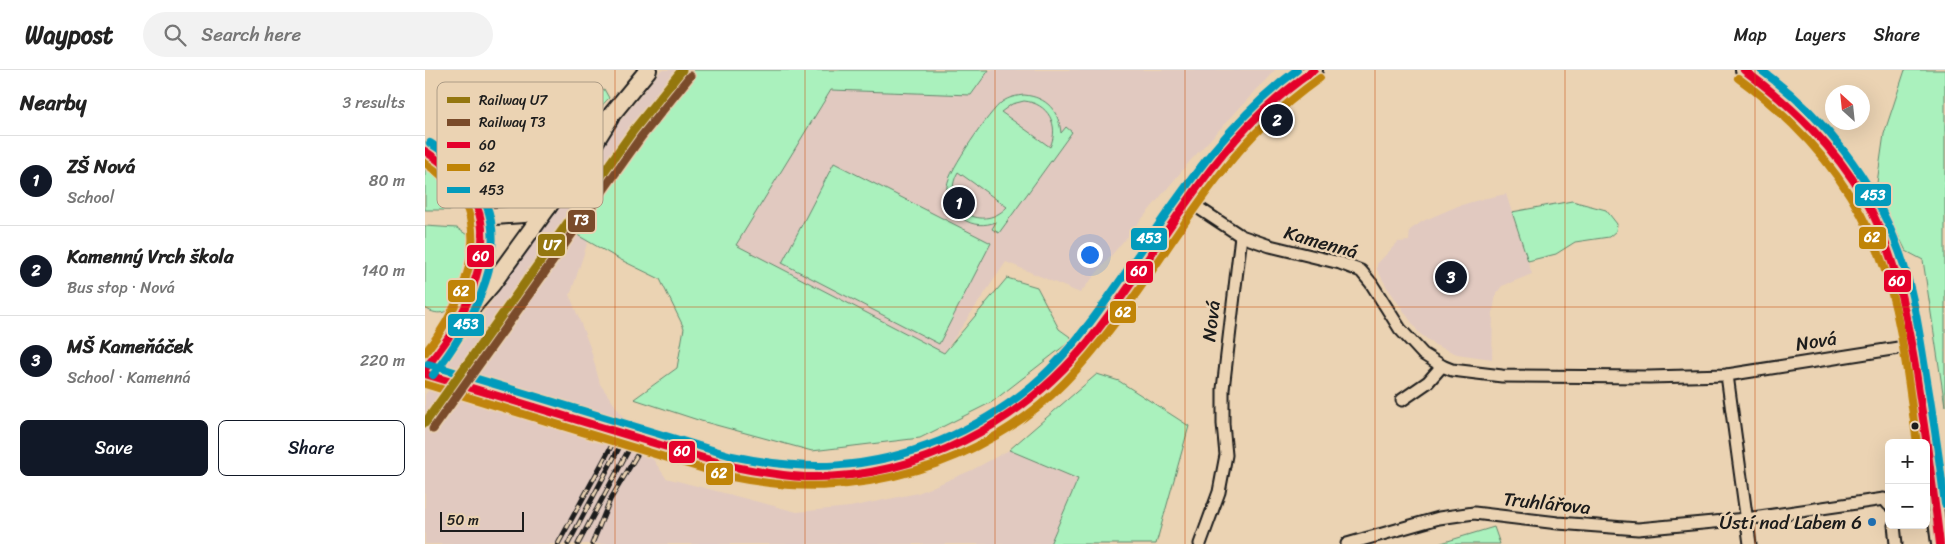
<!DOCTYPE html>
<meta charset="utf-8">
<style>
:root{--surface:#fff;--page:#f2f2f2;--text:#222;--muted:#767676;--line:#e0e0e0;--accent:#111827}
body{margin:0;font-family:Sriracha,sans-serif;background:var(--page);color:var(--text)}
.controls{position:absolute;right:15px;bottom:15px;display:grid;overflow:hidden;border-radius:8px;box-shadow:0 5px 20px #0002}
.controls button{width:45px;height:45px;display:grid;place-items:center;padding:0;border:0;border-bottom:1px solid var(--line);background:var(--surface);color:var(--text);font:25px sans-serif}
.compass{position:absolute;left:1400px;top:15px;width:45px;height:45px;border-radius:50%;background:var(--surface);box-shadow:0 5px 20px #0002;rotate:333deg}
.scale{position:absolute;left:15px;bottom:12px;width:84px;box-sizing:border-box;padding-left:5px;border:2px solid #1c1c1c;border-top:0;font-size:14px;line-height:18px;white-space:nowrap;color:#1c1c1c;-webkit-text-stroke:4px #ebd3b3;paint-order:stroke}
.you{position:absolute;left:664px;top:184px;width:18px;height:18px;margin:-12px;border:4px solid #fff;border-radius:50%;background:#1a73e8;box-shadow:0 0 0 8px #1a73e833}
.badge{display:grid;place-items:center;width:32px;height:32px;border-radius:50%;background:var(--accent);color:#fff;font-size:16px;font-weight:700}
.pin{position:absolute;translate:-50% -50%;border:2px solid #fff;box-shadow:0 1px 5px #0006}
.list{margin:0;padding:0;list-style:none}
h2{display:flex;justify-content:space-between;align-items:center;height:65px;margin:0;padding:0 20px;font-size:21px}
h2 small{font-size:16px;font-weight:400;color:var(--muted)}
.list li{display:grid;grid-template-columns:32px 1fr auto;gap:15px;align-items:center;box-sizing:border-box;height:90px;padding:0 20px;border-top:1px solid var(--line)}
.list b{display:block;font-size:19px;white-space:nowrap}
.list p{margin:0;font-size:16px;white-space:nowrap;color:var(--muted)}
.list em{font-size:16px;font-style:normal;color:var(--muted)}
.actions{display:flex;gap:10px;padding:15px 20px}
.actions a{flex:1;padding:11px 0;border:1px solid var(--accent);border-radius:8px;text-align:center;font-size:18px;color:var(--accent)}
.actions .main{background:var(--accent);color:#fff}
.icon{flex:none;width:28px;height:28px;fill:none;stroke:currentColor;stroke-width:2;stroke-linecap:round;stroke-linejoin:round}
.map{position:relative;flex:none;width:1520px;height:474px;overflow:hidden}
header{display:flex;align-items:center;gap:30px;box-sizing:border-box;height:70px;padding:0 25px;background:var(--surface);border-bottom:1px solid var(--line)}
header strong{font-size:24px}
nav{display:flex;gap:28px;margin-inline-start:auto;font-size:18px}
.search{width:350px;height:45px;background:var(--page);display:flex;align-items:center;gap:12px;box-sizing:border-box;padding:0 18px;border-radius:28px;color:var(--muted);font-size:19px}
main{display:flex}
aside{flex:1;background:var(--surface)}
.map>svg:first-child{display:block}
.built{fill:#e1c9c0}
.green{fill:#aaf1bd;stroke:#63866c;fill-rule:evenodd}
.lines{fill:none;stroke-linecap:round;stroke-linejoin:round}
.street-casing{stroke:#1c1c1c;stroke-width:15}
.secondary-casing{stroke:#1c1c1c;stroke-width:20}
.street{stroke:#ebd3b3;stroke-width:11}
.secondary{stroke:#ebd3b3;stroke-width:16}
.rail-casing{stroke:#1c1c1c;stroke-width:5}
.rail{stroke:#ebd3b3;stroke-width:3;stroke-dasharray:9;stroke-linecap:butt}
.bus-1-casing{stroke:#ebd3b3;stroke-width:11}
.bus-2-casing{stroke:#ebd3b3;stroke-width:11}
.bus-3-casing{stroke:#ebd3b3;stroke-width:11}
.bus-1{stroke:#e4002b;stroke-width:8}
.bus-2{stroke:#c08407;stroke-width:8}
.bus-3{stroke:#039bbc;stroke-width:8}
.rail-1-casing{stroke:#ebd3b3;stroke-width:12}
.rail-2-casing{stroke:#ebd3b3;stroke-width:12}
.rail-1{stroke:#947710;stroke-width:9}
.rail-2{stroke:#7a4b2a;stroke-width:9}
.grid{fill:none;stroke:#c9500e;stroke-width:1;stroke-opacity:0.55}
.bus-dot{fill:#1c1c1c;stroke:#ebd3b3;stroke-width:2}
.poi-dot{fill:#1f6fb2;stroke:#ebd3b3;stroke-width:2}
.labels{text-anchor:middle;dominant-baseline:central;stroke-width:5;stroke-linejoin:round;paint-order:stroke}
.street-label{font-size:19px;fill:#1c1c1c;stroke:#ebd3b3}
.poi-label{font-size:19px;fill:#1c1c1c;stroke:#ebd3b3;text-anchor:end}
.key{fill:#ebd3b3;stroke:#ad9c86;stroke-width:1}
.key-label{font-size:14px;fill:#1c1c1c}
.line-badge{stroke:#ebd3b3;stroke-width:2}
.badge-label{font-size:14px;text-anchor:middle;font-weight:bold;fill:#fff}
</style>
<header>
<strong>Waypost</strong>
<div class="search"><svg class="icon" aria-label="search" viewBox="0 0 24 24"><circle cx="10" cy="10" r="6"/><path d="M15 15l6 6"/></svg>Search here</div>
<nav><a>Map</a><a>Layers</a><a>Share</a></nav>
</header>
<main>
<aside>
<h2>Nearby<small>3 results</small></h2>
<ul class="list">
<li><span class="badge">1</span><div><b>ZŠ Nová</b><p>School</p></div><em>80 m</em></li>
<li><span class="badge">2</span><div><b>Kamenný Vrch škola</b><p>Bus stop · Nová</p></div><em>140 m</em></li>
<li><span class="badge">3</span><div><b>MŠ Kameňáček</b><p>School · Kamenná</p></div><em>220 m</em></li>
</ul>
<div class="actions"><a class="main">Save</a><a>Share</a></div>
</aside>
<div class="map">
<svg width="1520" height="474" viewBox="0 0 1520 474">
<rect width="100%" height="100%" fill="#ebd3b3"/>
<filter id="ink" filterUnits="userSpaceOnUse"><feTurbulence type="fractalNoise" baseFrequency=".02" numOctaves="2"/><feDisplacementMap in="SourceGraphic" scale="10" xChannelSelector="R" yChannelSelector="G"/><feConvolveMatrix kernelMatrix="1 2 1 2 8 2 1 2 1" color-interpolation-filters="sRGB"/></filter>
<g filter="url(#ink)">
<g class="built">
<polygon points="236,0 269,0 215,67 147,162 163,171 145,226 165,277 175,314 241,408 372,442 425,437 493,423 547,400 584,380 653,409 625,474 0,474 0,325 195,51"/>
<polygon points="564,0 850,0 766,90 655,223 581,192 519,283 311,175 406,20 546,25"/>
<polygon points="1081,124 1107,204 1077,216 1071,224 1068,242 1067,289 1032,284 1010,275 994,263 962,217 952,200 952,194 973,172 984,171 985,160 998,151 1033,136 1057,129"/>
</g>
<g class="green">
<polygon points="269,0 564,0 546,25 406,20 311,175 519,283 582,208 612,217 634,259 648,269 567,332 495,368 387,381 276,351 209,329 252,298 259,258 235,209 194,189 147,162 215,67"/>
<polygon points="1480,0 1520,0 1520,336 1498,190 1481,181 1451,120 1459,64"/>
<path d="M179 19 184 28C155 58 122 106 74 96 64 94 54 88 45 84L50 75 80 83Z"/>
<path d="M599 25C622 27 634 41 636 63L641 57 647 62 574 163 567 159 571 152C560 156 548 156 538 149 527 142 520 129 522 116 523 101 565 41 577 32 584 27 591 26 599 25ZM599 31C623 33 635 55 625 77L576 42 587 34ZM533 102 582 137C555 165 514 135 533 102Z"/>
<path d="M184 34 183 38C155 70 128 105 85 117 73 121 62 124 53 113 47 106 42 99 44 89 113 123 141 82 184 34Z"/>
<polygon points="409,93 566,173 514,274 357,193"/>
<polygon points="0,95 15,106 33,128 34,132 27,140 0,140"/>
<polygon points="1147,131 1181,140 1192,154 1191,161 1184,167 1150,172 1131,184 1103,191 1087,142"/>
<path d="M0 156 32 158 45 167C49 190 36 262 0 238Z"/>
<polygon points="672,304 694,311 764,356 731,474 625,474 653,409 584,380"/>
<polygon points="1069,457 1075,474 1013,474"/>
</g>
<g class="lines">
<defs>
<g id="street">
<polyline points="763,131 816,166 845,176 915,193 936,201 946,213 975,259 998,284 1017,296 1027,300 1077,306 1224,307 1302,305 1486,276"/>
<polyline points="1302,305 1325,474"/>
<polyline points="977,330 1003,312 1017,296"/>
<polyline points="1469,455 1471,474"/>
<polyline points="775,474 794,422 801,385 798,354 798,319 816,166"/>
<polyline points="922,474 1014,448 1049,443 1133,453 1213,459 1321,449 1459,429 1464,435"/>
</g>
<g id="secondary">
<path d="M1319 0C1385 45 1438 108 1465 184 1479 224 1485 267 1492 309 1501 364 1508 419 1515 474"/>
<polyline points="178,55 223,0"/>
<path d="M0 81C22 94 49 120 55 146 63 180 46 229 29 259 21 273 10 286 0 299"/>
<path d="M50 133C60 130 71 129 81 126 111 115 138 96 160 73"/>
<polyline points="56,147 99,144 123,137"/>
<polyline points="30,257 67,214 170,72 185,48"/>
<path d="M0 304 305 396C334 402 362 408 392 407 492 405 594 357 657 279 685 246 708 209 733 174 777 109 822 44 889 0"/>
</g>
</defs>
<use href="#street" class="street-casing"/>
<use href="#secondary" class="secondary-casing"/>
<use href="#street" class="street"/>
<use href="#secondary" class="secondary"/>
<defs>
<g id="rail">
<polyline points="133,474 187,375"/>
<polyline points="143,474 194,378"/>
<polyline points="153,474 203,381"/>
<polyline points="167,474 185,430 212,385"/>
</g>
</defs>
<use href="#rail" class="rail-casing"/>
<use href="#rail" class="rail"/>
<defs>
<g id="bus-1">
<path d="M1319 0C1367 36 1409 76 1440 129 1470 182 1481 242 1491 302 1500 359 1508 416 1515 474"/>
<path d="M0 81C21 95 42 113 52 137 67 174 47 229 27 262 19 275 9 287 0 299"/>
<path d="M0 304 305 396C330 401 355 406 380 407 492 410 598 353 667 267 721 199 762 120 823 56 843 35 865 17 889 0"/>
</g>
<g id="bus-2">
<path d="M1313 8C1377 55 1427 112 1455 186 1477 244 1483 312 1492 373"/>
<path d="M0 93C19 106 40 125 45 148 56 193 27 249 0 283"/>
<path d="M0 314 302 406C370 420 425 420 492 400 546 384 599 354 639 313 706 245 749 158 810 86 835 56 863 31 895 8"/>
</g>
<g id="bus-3">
<path d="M1336 0C1398 46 1448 108 1474 181 1487 216 1493 254 1499 292 1507 339 1514 387 1520 434"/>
<path d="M5 73C28 87 51 107 61 134 84 191 42 261 8 305"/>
<path d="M3 294 307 386C382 402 443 400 515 371 555 354 594 330 625 299 656 268 681 231 706 195 755 124 802 51 872 0"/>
</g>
</defs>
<use href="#bus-1" class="bus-1-casing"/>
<use href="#bus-2" class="bus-2-casing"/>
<use href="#bus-3" class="bus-3-casing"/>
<use href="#bus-1" class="bus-1"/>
<use href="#bus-2" class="bus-2"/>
<use href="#bus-3" class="bus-3"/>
<defs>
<polyline id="rail-1" points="0,353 208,61 257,0"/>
<polyline id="rail-2" points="8,359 216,67 265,6"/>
</defs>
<use href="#rail-1" class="rail-1-casing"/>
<use href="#rail-2" class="rail-2-casing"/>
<use href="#rail-1" class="rail-1"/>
<use href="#rail-2" class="rail-2"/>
</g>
</g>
<path class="grid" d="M190 0V474M380 0V474M570 0V474M760 0V474M950 0V474M1140 0V474M1330 0V474M0 237H1520"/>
<circle class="bus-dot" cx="1490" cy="356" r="4.5"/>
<circle class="poi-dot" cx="1447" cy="452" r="5"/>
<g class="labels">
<g class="street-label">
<text transform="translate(896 172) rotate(16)">Kamenná</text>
<text transform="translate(786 251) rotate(-83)">Nová</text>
<text transform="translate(1391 271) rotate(-9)">Nová</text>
<text transform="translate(1122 433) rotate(6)">Truhlářova</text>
</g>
<g class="poi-label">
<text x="1437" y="452">Ústí nad Labem 6</text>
</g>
</g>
<rect x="12" y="12" width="166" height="126" rx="8" class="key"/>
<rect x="22" y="27" width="23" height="6" fill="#947710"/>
<rect x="22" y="49" width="23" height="7" fill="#7a4b2a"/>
<rect x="22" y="72" width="23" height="6" fill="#e4002b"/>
<rect x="22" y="94" width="23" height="7" fill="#c08407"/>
<rect x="22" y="117" width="23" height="6" fill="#039bbc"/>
<g class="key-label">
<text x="54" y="35">Railway U7</text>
<text x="54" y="57">Railway T3</text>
<text x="54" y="80">60</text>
<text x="54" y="102">62</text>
<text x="54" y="125">453</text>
</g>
<g class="line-badge">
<rect x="1429" y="113" width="38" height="24" rx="5" fill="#039bbc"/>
<rect x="142" y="139" width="29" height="24" rx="5" fill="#7a4b2a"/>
<rect x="1433" y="156" width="29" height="24" rx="5" fill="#c08407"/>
<rect x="705" y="157" width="38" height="24" rx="5" fill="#039bbc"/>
<rect x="112" y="163" width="29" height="24" rx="5" fill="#947710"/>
<rect x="41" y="174" width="29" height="24" rx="5" fill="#e4002b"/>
<rect x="700" y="190" width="29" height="24" rx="5" fill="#e4002b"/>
<rect x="1458" y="199" width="29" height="24" rx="5" fill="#e4002b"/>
<rect x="22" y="209" width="29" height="24" rx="5" fill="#c08407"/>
<rect x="684" y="230" width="28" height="24" rx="5" fill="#c08407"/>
<rect x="22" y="243" width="38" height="24" rx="5" fill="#039bbc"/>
<rect x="243" y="370" width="28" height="24" rx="5" fill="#e4002b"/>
<rect x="280" y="392" width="29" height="24" rx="5" fill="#c08407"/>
</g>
<g class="badge-label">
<text x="1448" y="130">453</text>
<text x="156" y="155">T3</text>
<text x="1447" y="172">62</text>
<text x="724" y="173">453</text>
<text x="127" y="180">U7</text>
<text x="56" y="191">60</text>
<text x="714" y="206">60</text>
<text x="1472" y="216">60</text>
<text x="36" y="226">62</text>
<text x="698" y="247">62</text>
<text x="41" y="259">453</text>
<text x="257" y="386">60</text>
<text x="294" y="408">62</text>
</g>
</svg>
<div class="controls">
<button>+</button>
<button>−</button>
</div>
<svg class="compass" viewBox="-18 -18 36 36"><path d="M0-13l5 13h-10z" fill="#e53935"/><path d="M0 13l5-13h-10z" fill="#767676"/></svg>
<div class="scale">50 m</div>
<div class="you"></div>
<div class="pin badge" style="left:534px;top:133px">1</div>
<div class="pin badge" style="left:852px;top:50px">2</div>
<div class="pin badge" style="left:1026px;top:207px">3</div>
</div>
</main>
